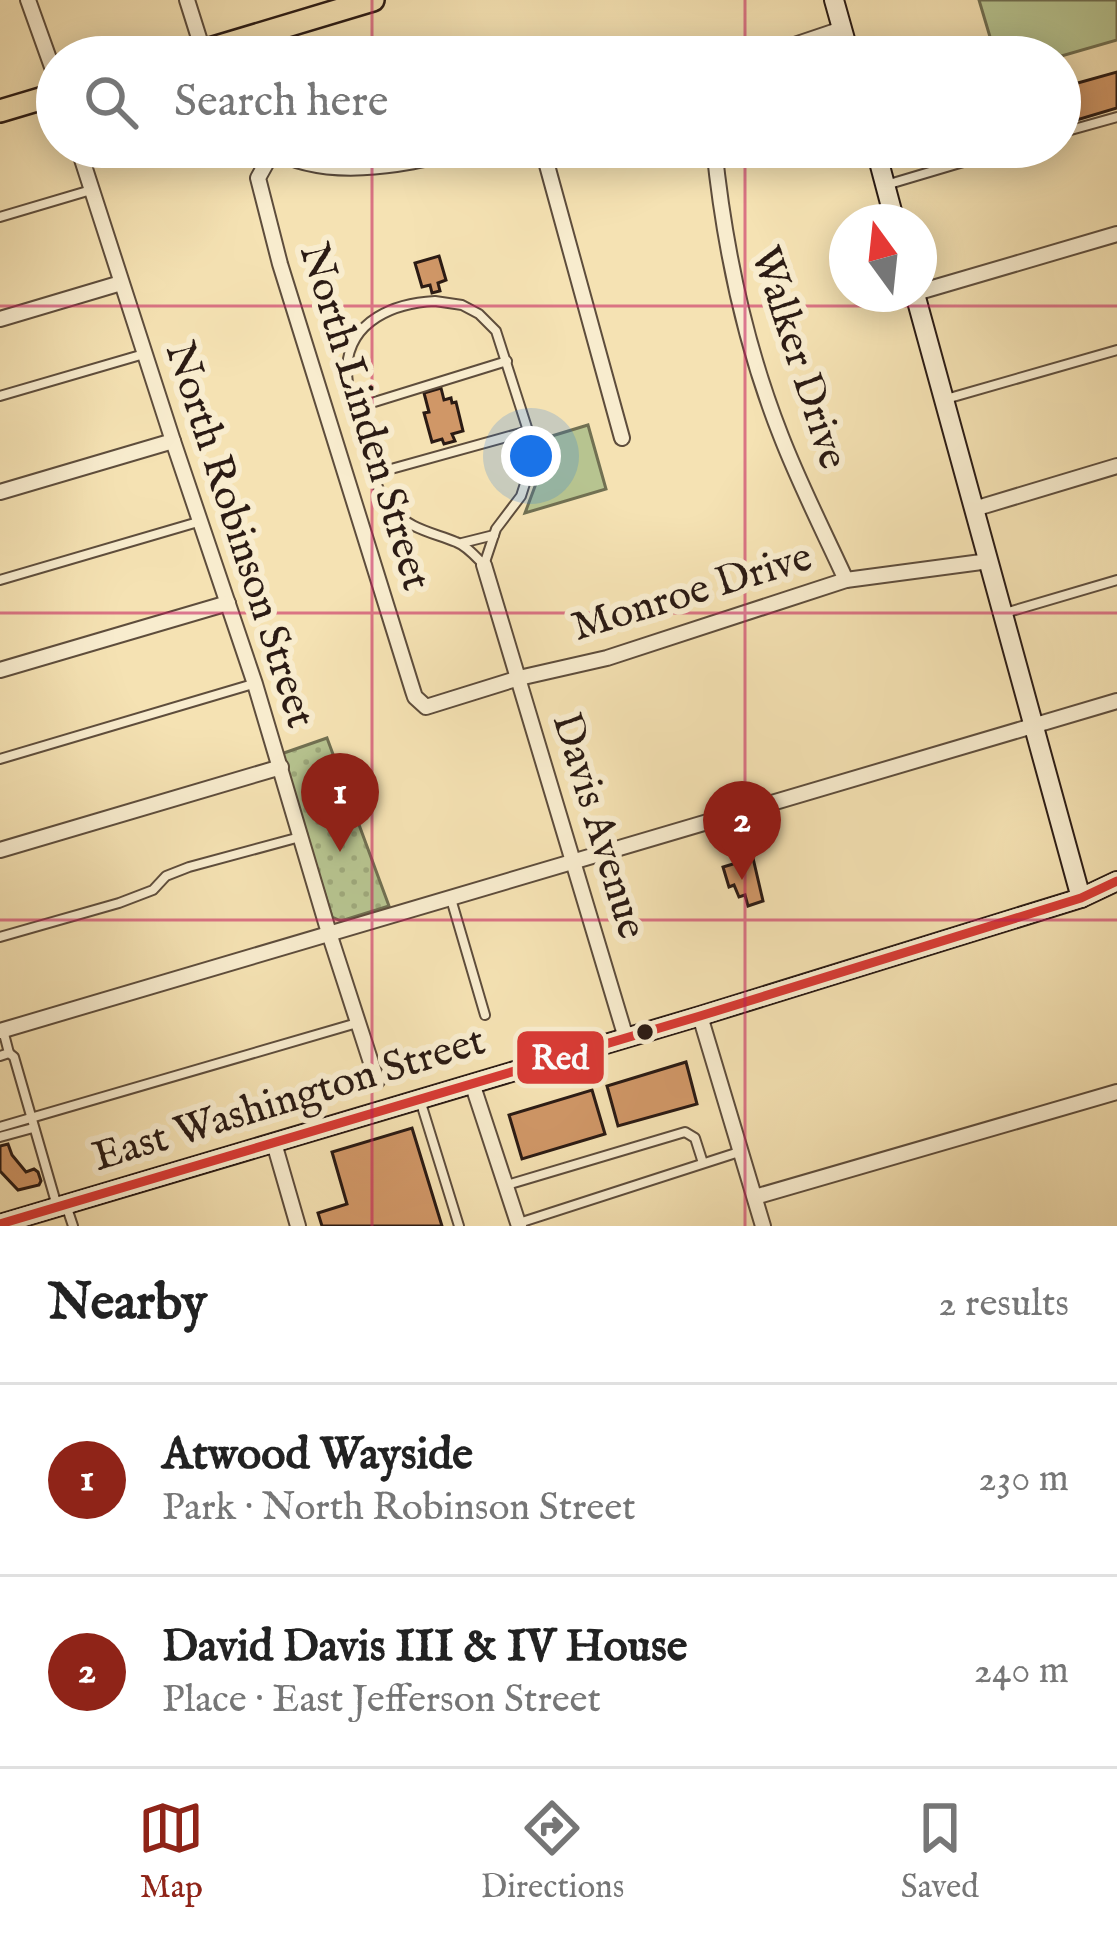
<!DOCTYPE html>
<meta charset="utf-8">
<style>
:root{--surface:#fff;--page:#f2f2f2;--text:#222;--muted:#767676;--line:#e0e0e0;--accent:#8f2418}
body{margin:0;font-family:"IM FELL English",serif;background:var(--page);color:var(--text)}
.compass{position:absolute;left:829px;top:204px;width:108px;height:108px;border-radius:50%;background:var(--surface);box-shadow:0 6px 30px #0003;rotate:345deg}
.you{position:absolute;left:531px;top:456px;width:42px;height:42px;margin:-30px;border:9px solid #fff;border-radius:50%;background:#1a73e8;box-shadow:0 0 0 18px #1a73e833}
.badge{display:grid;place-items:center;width:78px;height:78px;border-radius:50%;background:var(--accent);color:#fff;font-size:39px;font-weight:700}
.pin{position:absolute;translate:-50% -99px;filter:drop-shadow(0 3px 6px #0008)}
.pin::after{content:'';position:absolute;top:63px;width:42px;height:36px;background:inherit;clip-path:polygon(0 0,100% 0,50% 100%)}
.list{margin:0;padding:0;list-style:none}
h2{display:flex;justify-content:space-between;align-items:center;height:156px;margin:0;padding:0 48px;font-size:51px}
h2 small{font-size:39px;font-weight:400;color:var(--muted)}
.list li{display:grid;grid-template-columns:78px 1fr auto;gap:36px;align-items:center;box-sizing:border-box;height:192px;padding:0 48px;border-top:3px solid var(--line)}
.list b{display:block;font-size:45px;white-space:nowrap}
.list p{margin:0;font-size:39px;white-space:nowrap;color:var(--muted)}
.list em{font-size:39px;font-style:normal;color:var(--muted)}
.icon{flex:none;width:66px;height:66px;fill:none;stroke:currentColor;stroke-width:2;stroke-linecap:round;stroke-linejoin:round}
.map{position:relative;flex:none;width:1117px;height:1226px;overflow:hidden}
.search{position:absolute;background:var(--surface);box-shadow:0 6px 30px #0003;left:36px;right:36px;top:36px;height:132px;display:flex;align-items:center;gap:30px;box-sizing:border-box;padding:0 42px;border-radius:66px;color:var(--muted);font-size:45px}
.sheet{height:540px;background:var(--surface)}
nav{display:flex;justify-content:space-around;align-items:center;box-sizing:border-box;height:168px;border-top:3px solid var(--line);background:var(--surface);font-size:33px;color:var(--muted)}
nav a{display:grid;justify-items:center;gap:6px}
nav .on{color:var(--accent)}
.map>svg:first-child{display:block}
.green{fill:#b7c490;stroke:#717052;stroke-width:3}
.park{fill:url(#park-dots);stroke:#717052;stroke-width:3}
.building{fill:#d09767;stroke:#2b1b14;stroke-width:3}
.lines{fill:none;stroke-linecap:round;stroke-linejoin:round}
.lane-casing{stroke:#5e4d3c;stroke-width:12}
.street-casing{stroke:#5e4d3c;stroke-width:18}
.secondary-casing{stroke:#2b1b14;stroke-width:22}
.primary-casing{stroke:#2b1b14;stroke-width:26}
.lane{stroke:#f8ecce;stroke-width:8}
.street{stroke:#f8ecce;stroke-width:14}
.secondary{stroke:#f8ecce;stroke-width:18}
.primary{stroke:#f5e2b3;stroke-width:21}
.bus-1-casing{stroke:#f8ecce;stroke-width:18}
.bus-1{stroke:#d83b35;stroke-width:9}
.grid{fill:none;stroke:#c2185b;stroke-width:3;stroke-opacity:0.55}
.bus-dot{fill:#2b1b14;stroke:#f8ecce;stroke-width:4.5}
.labels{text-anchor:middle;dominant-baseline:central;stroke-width:12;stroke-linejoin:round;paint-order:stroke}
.street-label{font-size:42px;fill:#2b1b14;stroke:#f8ecce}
.line-badge{stroke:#f8ecce;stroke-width:4.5}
.badge-label{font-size:33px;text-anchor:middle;font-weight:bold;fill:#fff}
</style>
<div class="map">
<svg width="1117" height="1226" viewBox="0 0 1117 1226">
<defs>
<pattern id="park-dots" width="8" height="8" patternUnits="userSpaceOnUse" patternTransform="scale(3)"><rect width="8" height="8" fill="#b7c490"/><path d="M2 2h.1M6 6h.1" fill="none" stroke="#9ea87b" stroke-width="1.8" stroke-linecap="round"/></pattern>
</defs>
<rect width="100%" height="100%" fill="#f5e2b3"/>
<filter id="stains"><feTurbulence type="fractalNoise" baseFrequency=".00167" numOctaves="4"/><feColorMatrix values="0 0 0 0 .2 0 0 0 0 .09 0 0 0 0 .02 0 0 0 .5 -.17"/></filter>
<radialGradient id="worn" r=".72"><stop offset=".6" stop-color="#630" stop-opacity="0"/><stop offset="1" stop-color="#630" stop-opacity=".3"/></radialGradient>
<g class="green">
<polygon points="979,0 1117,0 1117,40 1058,57 996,57"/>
<polygon points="588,425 606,489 525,513 537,481 542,439"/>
</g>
<polygon class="park" points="327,738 389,906 341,921 332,917 281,754"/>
<g class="building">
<polygon points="1117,72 1117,108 1060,125 1060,88"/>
<polygon points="439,256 446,280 438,283 440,291 432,293 430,285 422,287 415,263"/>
<polygon points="441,388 444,400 451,398 452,403 456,402 463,431 452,434 455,441 444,444 442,439 432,442 424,413 429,412 424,393"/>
<polygon points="753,858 763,901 748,906 745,895 739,897 734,885 729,887 723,867"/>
<polygon points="686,1062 697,1104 618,1126 607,1086"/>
<polygon points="592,1090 605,1134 522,1159 509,1115"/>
<polygon points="412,1128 442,1226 322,1226 318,1213 347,1204 332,1152"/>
<polygon points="8,1144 12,1155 26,1172 34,1169 38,1172 41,1181 39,1185 18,1190 0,1171 0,1146"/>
</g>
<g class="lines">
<defs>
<g id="lane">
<polyline points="1060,133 1117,117"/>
<polyline points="886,185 1014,147"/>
<polyline points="0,217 91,190"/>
<path d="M435 301 462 305 479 314 496 331 530 437 531 465 521 496 496 529 484 565C476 557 467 546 456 542 431 532 409 529 391 508 374 489 371 464 364 439 358 417 346 390 347 367 350 320 395 303 435 301Z"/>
<polyline points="0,396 144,354"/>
<polyline points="946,399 1117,350"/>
<polyline points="355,408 507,361"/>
<polyline points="373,474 528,431"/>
<polyline points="462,543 494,535"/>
<polyline points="0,580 198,522"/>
<polyline points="1005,613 1117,580"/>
<polyline points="0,759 253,684"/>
<polyline points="451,899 485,1015"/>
<polyline points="0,937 119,903 153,890 166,876 189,867 300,837"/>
<polyline points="9,1053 14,1057 57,1206"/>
<polyline points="0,1056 9,1053 3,1030"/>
<polyline points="420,1100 459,1226"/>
<polyline points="0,1127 357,1023"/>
<polyline points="0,1137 33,1128"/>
<polyline points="507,1185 685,1132 695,1138 703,1163"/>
<polyline points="66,1205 73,1226"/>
<polyline points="519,1223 739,1152"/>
</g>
<g id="street">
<polyline points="28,0 57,81"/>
<polyline points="187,0 205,57"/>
<polyline points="759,57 842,29"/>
<polyline points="78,147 173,441 255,684 329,933 377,1081"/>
<polyline points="542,147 622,438"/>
<path d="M714 147C724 245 745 345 781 436 800 485 824 532 846 580"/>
<path d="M270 148C331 185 415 161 481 147"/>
<polyline points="273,151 258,178 280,264 413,691 415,697 426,707 519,678 607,658 846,580 989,561"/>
<polyline points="919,292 1117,234"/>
<polyline points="0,319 121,283"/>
<polyline points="0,492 173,441"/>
<polyline points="974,509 1117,466"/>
<polyline points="484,565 626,1038"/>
<polyline points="0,670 228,603"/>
<polyline points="0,850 281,767"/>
<polyline points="700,1016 763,1226"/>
<polyline points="0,1031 1117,701"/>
<polyline points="472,1083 519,1226"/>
<polyline points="274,1143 298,1226"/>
<polyline points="755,1197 1117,1092"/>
</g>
<g id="secondary">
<polyline points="834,0 850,57"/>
<polyline points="875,147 895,222"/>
<polyline points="915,294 1081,898"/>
<polyline points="0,1224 700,1016 1081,898 1117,881"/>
</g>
<g id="primary">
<polyline points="183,57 373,0"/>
<polyline points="0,111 57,94"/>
</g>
</defs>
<use href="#lane" class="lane-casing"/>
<use href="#street" class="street-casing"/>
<use href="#secondary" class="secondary-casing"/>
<use href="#primary" class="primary-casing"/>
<use href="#lane" class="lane"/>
<use href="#street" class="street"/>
<use href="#secondary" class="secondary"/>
<use href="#primary" class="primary"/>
<defs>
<polyline id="bus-1" points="0,1224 700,1016 1081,898 1117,881"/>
</defs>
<use href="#bus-1" class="bus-1-casing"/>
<use href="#bus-1" class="bus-1"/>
</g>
<path class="grid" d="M372 0V57M745 0V57M372 147V1226M745 147V1226M0 306H1117M0 613H1117M0 920H1117"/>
<circle class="bus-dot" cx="645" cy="1032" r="10"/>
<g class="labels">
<g class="street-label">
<text transform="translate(798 358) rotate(72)">Walker Drive</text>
<text transform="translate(364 417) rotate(73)">North Linden Street</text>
<text transform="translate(239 535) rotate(72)">North Robinson Street</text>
<text transform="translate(692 593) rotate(-17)">Monroe Drive</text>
<text transform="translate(598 826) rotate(73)">Davis Avenue</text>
<text transform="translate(289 1100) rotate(-17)">East Washington Street</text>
</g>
</g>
<rect class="line-badge" x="515" y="1029" width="91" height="57" rx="12" fill="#d83b35"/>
<g class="badge-label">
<text x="560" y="1069">Red</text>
</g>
<rect width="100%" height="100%" filter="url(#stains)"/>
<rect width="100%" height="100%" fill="url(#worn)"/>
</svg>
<svg class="compass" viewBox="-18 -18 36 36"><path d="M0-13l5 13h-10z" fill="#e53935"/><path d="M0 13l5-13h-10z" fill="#767676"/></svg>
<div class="you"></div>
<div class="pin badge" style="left:340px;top:852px">1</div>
<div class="pin badge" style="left:742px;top:880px">2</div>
<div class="search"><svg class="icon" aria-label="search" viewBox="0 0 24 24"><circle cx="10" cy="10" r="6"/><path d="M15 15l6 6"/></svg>Search here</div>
</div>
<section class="sheet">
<h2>Nearby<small>2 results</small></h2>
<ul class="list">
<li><span class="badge">1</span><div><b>Atwood Wayside</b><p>Park · North Robinson Street</p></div><em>230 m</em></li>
<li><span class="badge">2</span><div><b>David Davis III &amp; IV House</b><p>Place · East Jefferson Street</p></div><em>240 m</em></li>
</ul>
</section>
<nav>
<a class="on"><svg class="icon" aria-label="map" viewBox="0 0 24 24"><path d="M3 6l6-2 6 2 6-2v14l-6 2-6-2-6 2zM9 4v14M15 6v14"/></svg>Map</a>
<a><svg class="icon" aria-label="directions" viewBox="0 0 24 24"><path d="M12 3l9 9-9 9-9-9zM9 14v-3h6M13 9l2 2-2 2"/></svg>Directions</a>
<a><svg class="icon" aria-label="saved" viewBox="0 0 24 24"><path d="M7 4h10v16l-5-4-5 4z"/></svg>Saved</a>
</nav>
